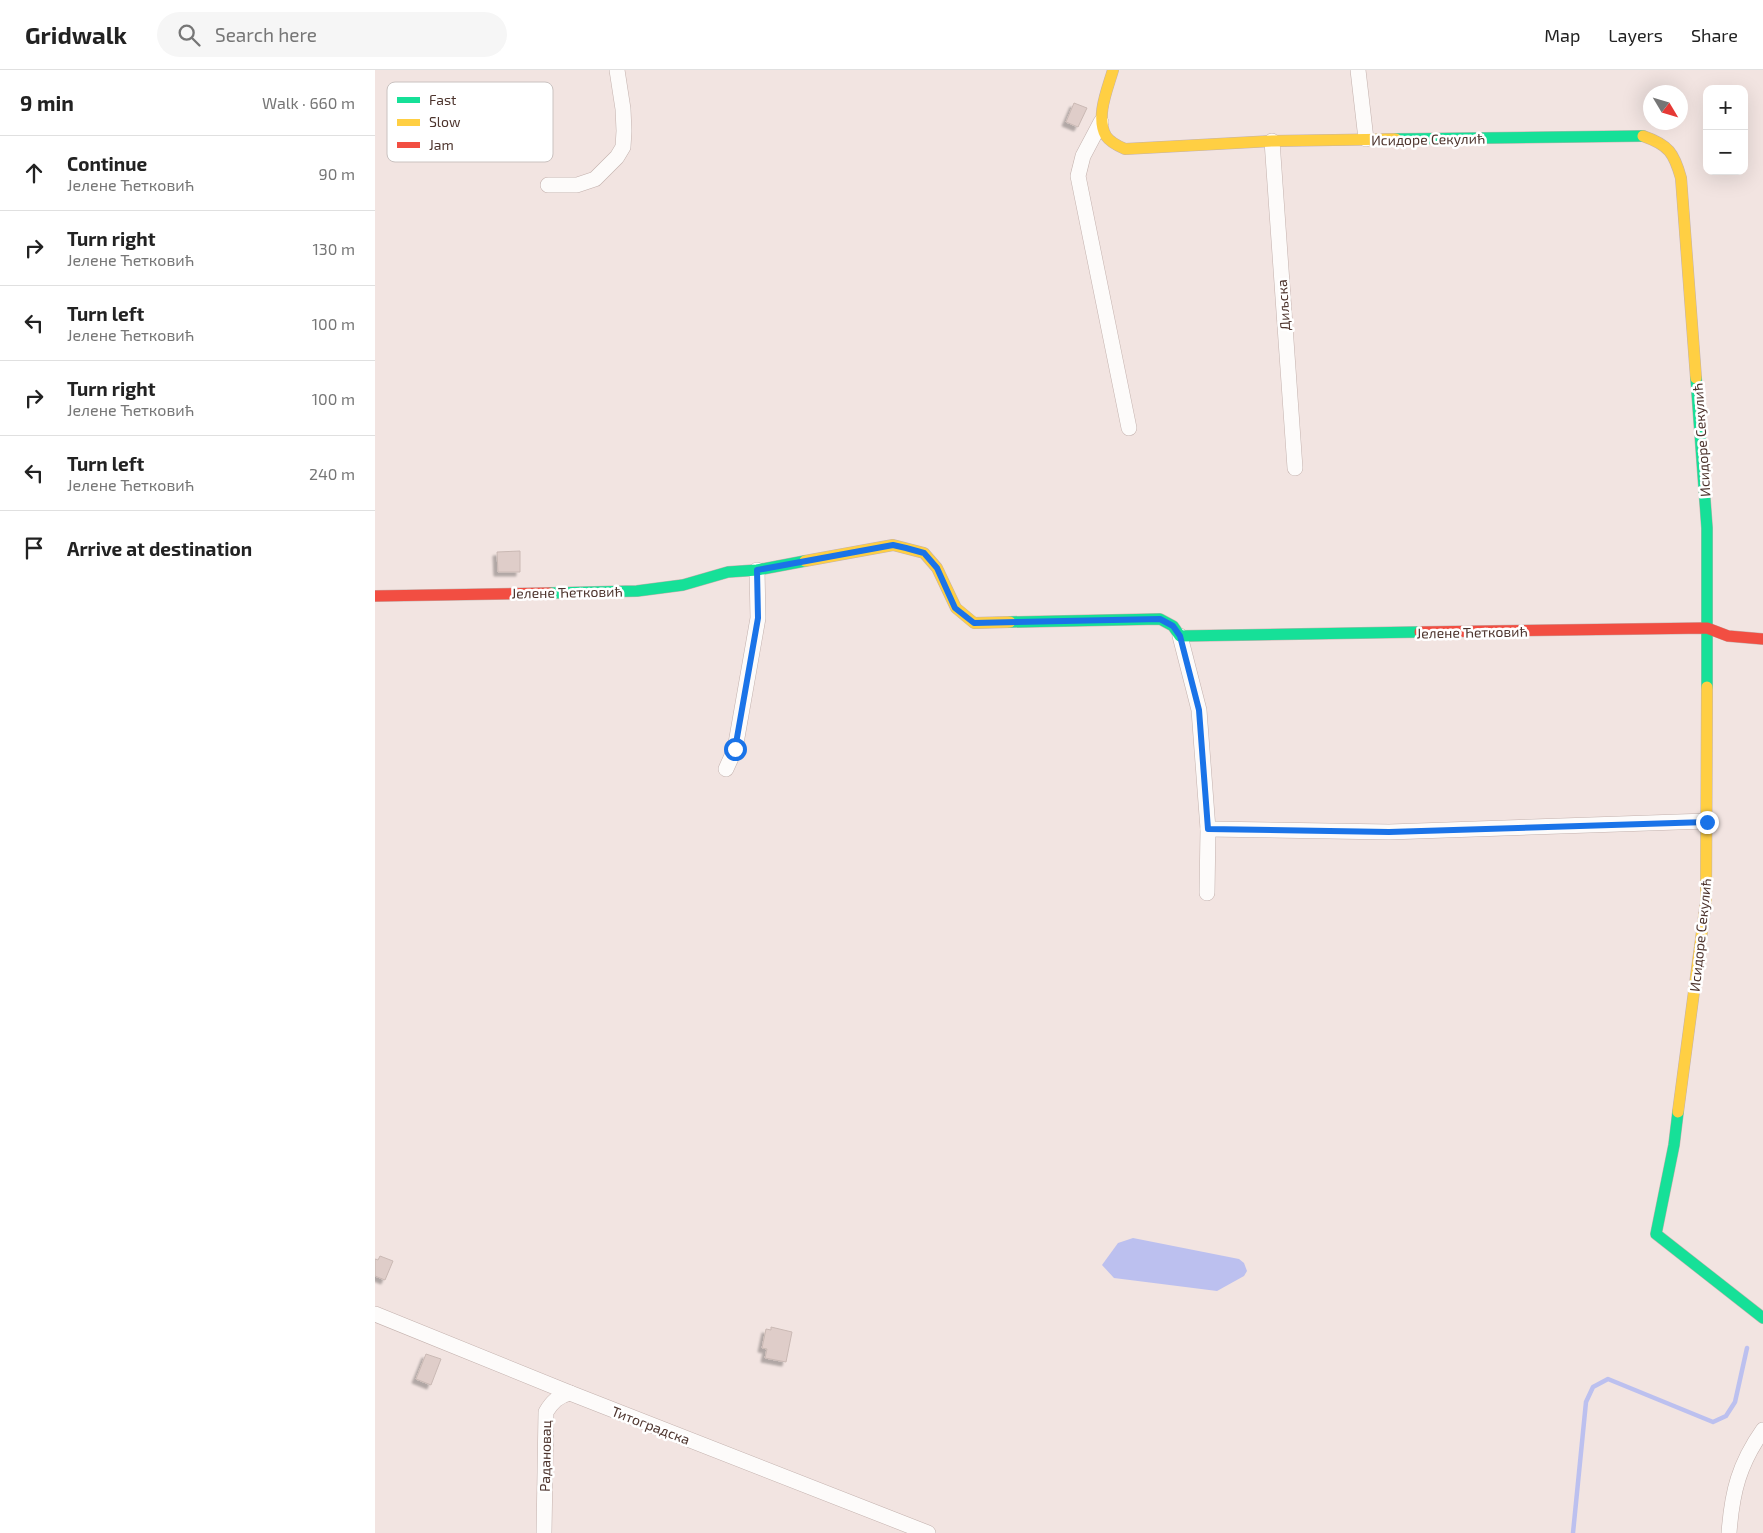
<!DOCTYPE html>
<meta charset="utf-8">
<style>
:root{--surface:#fff;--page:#f6f6f6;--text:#222;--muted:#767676;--line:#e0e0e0}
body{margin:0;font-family:"Exo 2",sans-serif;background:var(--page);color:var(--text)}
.controls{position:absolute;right:15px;top:15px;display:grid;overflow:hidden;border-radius:10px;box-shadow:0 5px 20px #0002}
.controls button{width:45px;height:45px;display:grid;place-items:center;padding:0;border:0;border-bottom:1px solid var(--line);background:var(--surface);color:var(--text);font:25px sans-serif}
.compass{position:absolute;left:1268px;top:15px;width:45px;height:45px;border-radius:50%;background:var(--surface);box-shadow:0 5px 20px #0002;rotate:128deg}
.stop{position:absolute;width:15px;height:15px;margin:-11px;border:4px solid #1a73e8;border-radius:50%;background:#fff}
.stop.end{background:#1a73e8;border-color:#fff;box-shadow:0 1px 5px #0008}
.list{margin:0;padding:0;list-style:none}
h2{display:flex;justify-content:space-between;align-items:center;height:65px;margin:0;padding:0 20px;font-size:21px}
h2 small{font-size:16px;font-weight:400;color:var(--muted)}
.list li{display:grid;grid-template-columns:32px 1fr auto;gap:15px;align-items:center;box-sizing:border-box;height:75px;padding:0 20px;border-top:1px solid var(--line)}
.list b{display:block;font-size:19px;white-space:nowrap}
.list p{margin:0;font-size:16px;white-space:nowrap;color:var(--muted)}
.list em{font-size:16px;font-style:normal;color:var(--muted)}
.icon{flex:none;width:28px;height:28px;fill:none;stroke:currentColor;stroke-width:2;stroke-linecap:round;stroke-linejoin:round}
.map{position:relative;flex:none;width:1388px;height:1463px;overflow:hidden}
header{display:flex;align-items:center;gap:30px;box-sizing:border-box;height:70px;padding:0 25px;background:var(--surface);border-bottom:1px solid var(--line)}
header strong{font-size:24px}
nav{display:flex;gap:28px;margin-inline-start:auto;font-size:18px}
.search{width:350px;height:45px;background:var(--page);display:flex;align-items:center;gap:12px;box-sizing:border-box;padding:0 18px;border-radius:28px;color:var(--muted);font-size:19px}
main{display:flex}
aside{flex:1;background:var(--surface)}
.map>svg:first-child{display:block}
.water{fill:#bcc0ef}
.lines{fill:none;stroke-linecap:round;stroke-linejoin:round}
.stream{stroke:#bcc0ef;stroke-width:4.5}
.building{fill:#dfcdc9;stroke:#cab9b4;filter:url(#shadow)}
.street-casing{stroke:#c3b1ad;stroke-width:16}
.fast-casing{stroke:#c3b1ad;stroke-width:12}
.slow-casing{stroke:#c3b1ad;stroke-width:12}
.jam-casing{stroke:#c3b1ad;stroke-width:12}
.street{stroke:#fdfbfa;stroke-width:15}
.fast{stroke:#16e098;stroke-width:11}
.slow{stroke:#ffcf43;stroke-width:11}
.jam{stroke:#f24e42;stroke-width:11}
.route{stroke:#1a73e8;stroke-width:6}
.labels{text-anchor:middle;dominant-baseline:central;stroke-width:5;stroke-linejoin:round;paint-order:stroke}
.street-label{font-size:14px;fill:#4d342d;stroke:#fff}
.key{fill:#fff;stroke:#cac2c0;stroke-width:1}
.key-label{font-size:14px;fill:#4d342d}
</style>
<header>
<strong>Gridwalk</strong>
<div class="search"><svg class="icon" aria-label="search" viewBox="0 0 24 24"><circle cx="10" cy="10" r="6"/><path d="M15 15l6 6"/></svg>Search here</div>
<nav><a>Map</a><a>Layers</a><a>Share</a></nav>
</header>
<main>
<aside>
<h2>9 min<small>Walk · 660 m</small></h2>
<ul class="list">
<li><svg class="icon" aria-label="ahead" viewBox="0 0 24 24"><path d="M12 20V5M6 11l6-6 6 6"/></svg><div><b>Continue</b><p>Јелене Ћетковић</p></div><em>90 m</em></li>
<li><svg class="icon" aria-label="right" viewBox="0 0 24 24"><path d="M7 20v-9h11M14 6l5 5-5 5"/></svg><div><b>Turn right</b><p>Јелене Ћетковић</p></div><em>130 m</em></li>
<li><svg class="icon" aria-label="left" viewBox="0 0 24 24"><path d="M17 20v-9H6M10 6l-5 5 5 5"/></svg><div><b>Turn left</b><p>Јелене Ћетковић</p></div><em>100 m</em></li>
<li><svg class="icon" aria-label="right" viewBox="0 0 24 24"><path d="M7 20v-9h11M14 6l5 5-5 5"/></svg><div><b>Turn right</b><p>Јелене Ћетковић</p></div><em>100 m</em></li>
<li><svg class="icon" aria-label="left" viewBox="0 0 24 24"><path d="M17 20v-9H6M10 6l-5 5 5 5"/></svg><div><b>Turn left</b><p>Јелене Ћетковић</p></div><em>240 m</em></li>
<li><svg class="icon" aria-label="arrive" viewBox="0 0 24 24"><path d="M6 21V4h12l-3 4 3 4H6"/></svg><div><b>Arrive at destination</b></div></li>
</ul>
</aside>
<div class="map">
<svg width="1388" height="1463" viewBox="0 0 1388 1463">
<defs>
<filter id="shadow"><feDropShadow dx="-4" dy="4" stdDeviation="1" flood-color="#0004"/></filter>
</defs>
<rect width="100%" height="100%" fill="#f2e4e1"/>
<polygon class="water" points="758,1168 864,1189 869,1193 872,1201 869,1206 842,1221 739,1208 727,1195 743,1173"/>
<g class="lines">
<polyline class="stream" points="1198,1463 1211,1332 1218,1317 1233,1309 1338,1352 1351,1346 1360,1332 1372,1278"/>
</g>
<g class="building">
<polygon points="699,33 712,38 703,57 691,52"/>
<polygon points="145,481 145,502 123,502 122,482"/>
<polygon points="5,1186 18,1191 10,1210 0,1206 0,1189 3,1190"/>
<polygon points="396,1257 417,1262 411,1292 390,1288 392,1279 387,1278 391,1259 396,1260"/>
<polygon points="51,1284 66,1289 56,1315 41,1309"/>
</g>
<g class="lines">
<defs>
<g id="street">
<polyline points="983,0 991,69"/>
<polyline points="726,52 708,86 703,106 754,358"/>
<polyline points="897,71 920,398"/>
<polyline points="173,115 202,115 220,109 242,87 248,77 249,61 248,39 242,0"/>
<polyline points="805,566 824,640 833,759 832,823"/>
<polyline points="351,699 360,679 383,548 382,500"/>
<polyline points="833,759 1014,762 1332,751"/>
<polyline points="0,1244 195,1323 553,1463"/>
<path d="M169 1463 171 1342C177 1332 183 1326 195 1323"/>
<path d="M1354 1463C1357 1422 1364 1394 1388 1360"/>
</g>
<g id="fast">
<polyline points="1021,69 1268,66"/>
<polyline points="1321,308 1332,458 1332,617"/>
<polyline points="175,523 262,521 308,515 353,502 382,500 430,491"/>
<polyline points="635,552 785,549 798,556 805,566 1045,562"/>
<polyline points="1303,1042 1299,1075 1281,1164 1388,1248"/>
</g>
<g id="slow">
<path d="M738 0C733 18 720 47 731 66 735 72 743 76 750 79L897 71 1021 69"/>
<path d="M1268 66C1294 75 1299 83 1306 108L1321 308"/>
<polyline points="430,491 518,475 549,483 562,498 581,538 599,553 635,552"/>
<polyline points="1303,1042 1331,831 1332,617"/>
</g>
<g id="jam">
<polyline points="0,526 175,523"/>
<polyline points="1045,562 1332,558 1353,566 1388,569"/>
</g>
</defs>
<use href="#street" class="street-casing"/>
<use href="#fast" class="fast-casing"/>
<use href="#slow" class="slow-casing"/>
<use href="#jam" class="jam-casing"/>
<use href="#street" class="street"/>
<use href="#fast" class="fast"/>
<use href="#slow" class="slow"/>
<use href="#jam" class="jam"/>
</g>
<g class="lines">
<polyline class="route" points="360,679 383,548 382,500 518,475 531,478 549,483 562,498 580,538 599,553 785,549 798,556 805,566 824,640 833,759 1014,762 1332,752"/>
</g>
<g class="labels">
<g class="street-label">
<text transform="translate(1053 69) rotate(-1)">Исидоре Секулић</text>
<text transform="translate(908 235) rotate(-94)">Диљска</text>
<text transform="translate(1326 370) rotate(-94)">Исидоре Секулић</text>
<text transform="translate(192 522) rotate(-1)">Јелене Ћетковић</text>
<text transform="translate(1097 562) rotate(-1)">Јелене Ћетковић</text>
<text transform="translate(1325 865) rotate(-84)">Исидоре Секулић</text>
<text transform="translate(276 1355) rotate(21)">Титоградска</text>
<text transform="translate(170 1386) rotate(-89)">Радановац</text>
</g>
</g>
<rect x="12" y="12" width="166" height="80" rx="8" class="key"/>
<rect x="22" y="27" width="23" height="6" fill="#16e098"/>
<rect x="22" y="49" width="23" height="7" fill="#ffcf43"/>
<rect x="22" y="72" width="23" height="6" fill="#f24e42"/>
<g class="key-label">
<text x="54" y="35">Fast</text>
<text x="54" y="57">Slow</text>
<text x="54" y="80">Jam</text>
</g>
</svg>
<div class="controls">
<button>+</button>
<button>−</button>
</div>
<svg class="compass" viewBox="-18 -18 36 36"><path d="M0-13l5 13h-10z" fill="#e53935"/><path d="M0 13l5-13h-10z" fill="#767676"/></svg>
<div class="stop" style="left:360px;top:679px"></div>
<div class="stop end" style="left:1332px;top:752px"></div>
</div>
</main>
